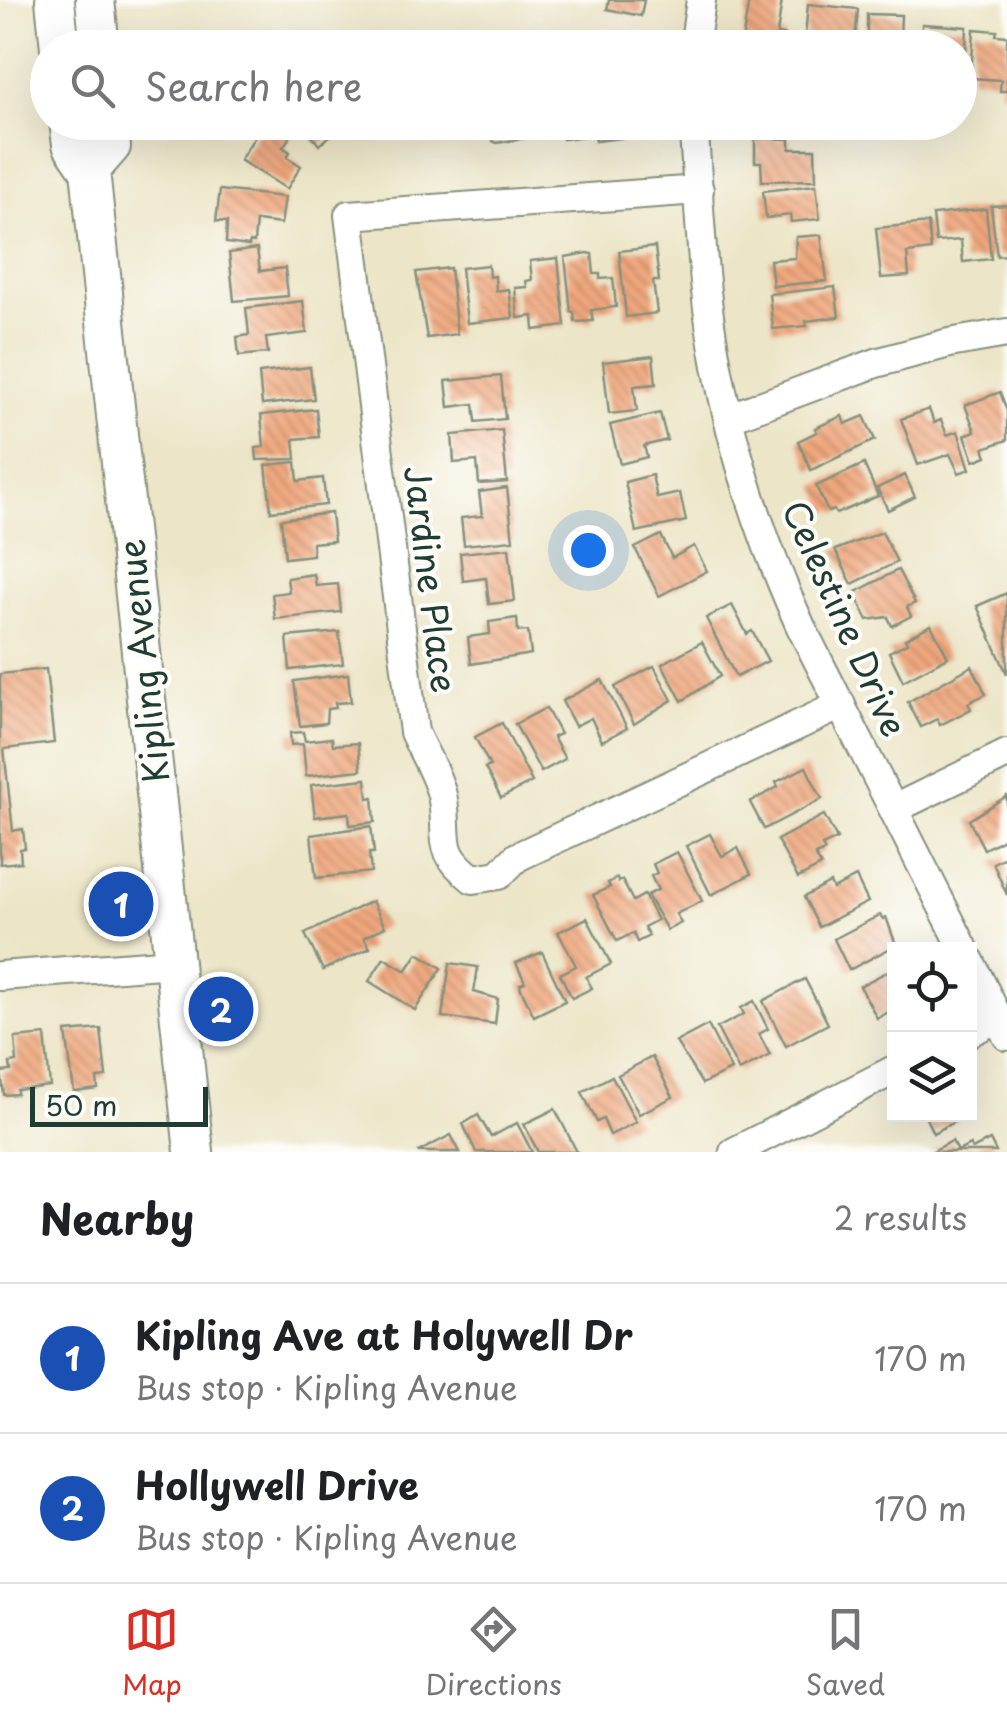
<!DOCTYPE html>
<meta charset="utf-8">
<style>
:root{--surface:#fff;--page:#f6f6f6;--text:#202124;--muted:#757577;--line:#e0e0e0;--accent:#d93025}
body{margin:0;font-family:"Playpen Sans",sans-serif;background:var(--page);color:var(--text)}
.controls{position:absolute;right:30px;bottom:30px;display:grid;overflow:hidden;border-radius:0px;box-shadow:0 10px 40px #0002}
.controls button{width:90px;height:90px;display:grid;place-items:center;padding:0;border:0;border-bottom:2px solid var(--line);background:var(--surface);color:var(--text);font:50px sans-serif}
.scale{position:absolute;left:30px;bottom:25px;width:178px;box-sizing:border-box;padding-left:10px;border:5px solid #1f3d34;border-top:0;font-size:28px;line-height:35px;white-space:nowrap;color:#1f3d34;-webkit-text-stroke:8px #fdfcf7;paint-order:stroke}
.you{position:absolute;left:588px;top:550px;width:35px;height:35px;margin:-25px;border:8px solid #fff;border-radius:50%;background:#1a73e8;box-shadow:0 0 0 15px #1a73e833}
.badge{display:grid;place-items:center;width:65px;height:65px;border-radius:50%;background:var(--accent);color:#fff;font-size:32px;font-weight:700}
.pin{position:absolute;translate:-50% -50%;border:5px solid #fff;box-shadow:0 2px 10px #0006}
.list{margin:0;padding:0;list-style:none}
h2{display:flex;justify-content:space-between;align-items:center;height:130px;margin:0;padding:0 40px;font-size:42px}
h2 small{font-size:32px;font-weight:400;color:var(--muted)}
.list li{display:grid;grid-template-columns:65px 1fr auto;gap:30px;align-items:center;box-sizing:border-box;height:150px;padding:0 40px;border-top:2px solid var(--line)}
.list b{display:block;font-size:38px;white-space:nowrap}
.list p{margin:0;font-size:32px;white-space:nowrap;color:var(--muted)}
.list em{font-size:32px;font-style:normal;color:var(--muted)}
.icon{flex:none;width:55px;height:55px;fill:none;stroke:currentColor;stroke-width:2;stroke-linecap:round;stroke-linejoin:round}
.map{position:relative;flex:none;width:1007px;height:1152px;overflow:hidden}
.search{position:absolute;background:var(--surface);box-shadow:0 10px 40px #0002;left:30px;right:30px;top:30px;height:110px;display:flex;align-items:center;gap:25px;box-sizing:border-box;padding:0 35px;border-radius:55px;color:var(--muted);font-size:38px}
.sheet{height:430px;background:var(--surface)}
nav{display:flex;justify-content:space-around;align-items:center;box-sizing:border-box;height:140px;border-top:2px solid var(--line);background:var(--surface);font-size:28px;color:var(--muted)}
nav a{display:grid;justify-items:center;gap:5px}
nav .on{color:var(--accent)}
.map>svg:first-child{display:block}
.building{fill:url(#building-back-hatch)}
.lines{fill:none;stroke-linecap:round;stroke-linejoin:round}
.street-casing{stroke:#86917e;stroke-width:32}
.secondary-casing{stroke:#86917e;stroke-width:42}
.street{stroke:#fff;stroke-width:28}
.secondary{stroke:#fff;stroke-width:38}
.labels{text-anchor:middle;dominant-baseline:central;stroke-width:8;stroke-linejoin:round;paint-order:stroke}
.street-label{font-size:35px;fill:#1f3d34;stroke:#fdfcf7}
</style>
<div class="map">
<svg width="1007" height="1152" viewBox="0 0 1007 1152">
<defs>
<pattern id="building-back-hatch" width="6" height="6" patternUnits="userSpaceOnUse" patternTransform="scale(2.5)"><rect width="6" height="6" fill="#f0a77d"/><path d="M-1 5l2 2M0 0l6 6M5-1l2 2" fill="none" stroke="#c28967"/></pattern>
</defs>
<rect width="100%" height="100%" fill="#fdfcf7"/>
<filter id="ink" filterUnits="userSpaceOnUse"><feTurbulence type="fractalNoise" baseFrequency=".01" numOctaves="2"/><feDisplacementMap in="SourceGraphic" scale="20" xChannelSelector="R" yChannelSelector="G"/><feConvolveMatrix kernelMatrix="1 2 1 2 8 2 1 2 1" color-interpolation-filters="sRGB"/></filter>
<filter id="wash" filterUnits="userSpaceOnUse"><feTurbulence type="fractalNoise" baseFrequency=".0048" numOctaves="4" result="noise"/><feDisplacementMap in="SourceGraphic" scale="40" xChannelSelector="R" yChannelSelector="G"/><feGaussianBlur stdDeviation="2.25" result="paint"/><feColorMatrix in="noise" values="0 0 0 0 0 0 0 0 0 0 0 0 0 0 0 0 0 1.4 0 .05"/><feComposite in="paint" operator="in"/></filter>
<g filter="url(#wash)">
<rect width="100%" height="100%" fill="#ece5c7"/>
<g id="blocks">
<g class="building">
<polygon points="609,0 644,0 641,16 607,9"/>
<polygon points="749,0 782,0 777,34 785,35 783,48 741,48"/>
<polygon points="808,4 858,9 855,41 805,37"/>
<polygon points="867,14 901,15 900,39 913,40 913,48 867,48"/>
<polygon points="922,24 967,27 966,50 921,48"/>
<polygon points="974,29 997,31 996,35 1007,36 1007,91 1000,91 1001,80 971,78"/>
<rect x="566" y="38" width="35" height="10"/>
<polygon points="264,122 290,137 283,147 290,152 287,157 301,166 287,189 240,160"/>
<polygon points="301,122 336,122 340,128 319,145"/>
<polygon points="425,122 457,122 459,132 427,137"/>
<polygon points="492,122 525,122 526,138 497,143 493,141"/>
<polygon points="561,122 628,122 630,137 595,141 594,135 563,139"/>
<polygon points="755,138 790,139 790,149 815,149 816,180 762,181 761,162 755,162"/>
<polygon points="816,185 820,219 791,222 790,215 766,218 763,191"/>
<polygon points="220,190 285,197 281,224 256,221 254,243 250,242 249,246 226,243 227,222 216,221"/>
<polygon points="1007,205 1007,255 997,256 991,206"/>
<polygon points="986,209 991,259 963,262 961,240 936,242 933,215"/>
<polygon points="928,223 931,250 907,253 909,276 881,278 876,228"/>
<polygon points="821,235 827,281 773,286 770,260 795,258 796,237"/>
<polygon points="655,247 659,281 653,281 657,313 626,317 619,251"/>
<polygon points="257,249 260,271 285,268 288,296 234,301 229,253"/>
<polygon points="588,253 592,254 594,274 600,274 600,279 613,278 616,307 591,310 593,321 575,322 574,312 571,312 565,257"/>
<polygon points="558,258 565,326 534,330 533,316 518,318 515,288 527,287 526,281 532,280 530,261"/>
<polygon points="488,265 489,277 495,276 496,291 509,289 513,318 467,323 461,268"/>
<polygon points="450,268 457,334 427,338 416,272"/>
<polygon points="835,287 839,317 806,321 807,326 773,329 769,294"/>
<polygon points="303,301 307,333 266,338 268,353 239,356 237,337 249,335 246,308"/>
<polygon points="653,356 656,384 634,386 637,411 609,414 603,362"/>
<polygon points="310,367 314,399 262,405 259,373"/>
<polygon points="501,376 505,419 476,422 474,404 449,407 446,381"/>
<polygon points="1000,392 1007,411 1007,440 984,448 987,456 974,461 965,435 975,431 965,405"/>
<polygon points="316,409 319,437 294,439 296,459 257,460 256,448 264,447 261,415"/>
<polygon points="929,409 934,423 941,420 947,435 958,431 970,469 959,473 950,454 918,465 901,419"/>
<polygon points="660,413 667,440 644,446 647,457 620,464 610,425"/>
<polygon points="842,416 845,424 864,416 875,440 811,470 798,441 817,432 815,428"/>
<polygon points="502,430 507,482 479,484 477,461 454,463 452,435"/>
<polygon points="296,462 298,481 323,478 326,505 271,511 266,465"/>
<polygon points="864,464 878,496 836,514 834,510 828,512 816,486"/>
<polygon points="652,475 657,498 680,493 686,521 636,532 625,482"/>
<polygon points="905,475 915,497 888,510 877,488"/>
<polygon points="507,488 513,540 464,545 461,518 482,516 479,492"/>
<polygon points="331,513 334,541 312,543 313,555 285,558 281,519"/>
<polygon points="882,532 897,562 852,584 835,550"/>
<polygon points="661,535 672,558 694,546 707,571 659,596 635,548"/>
<polygon points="509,548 515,601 489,604 486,578 463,581 460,553"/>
<polygon points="898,570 915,603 907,607 911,616 892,626 888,617 868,620 854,593"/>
<polygon points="314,574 316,586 338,584 341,612 275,619 272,594 289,592 287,578"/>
<polygon points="1007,593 1007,674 977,606"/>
<polygon points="732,605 747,634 752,631 768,661 736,677 706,618"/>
<polygon points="517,618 518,632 528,631 531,654 471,664 468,637 490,634 489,622"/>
<polygon points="931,625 948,657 903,681 889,652 907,643 905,639"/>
<polygon points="339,632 343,664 290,670 287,637"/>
<polygon points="702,642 720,676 682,701 662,664"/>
<polygon points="654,666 672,700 634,724 615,687"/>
<polygon points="972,666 986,694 968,703 971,709 940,725 937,719 921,727 908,702"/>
<polygon points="46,669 54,743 4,749 13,831 23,829 25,848 20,849 21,862 0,864 0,674"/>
<polygon points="348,674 351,702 335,703 336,708 327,709 326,723 300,726 294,681"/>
<polygon points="602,680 627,728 602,741 591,718 575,726 562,701"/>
<polygon points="546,708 560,734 553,737 565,759 541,772 515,724"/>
<polygon points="502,723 532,782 501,798 485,768 490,766 475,737"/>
<polygon points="303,732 305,741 332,738 333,745 358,743 361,770 306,776 303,744 291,745 290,733"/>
<polygon points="806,767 822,799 764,829 750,802 778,787 776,782"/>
<polygon points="366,779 368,798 373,797 375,822 350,825 349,813 315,817 311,785"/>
<polygon points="1007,796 1007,837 984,849 969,820"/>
<polygon points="824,815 837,839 822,846 825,851 815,855 821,866 798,878 777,840"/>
<polygon points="371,826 374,853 369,853 371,872 316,878 311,835"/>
<polygon points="710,834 722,856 738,848 751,874 711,895 686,846"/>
<polygon points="677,852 702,901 676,914 681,923 667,930 647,895 658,890 651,876 657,873 653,864"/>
<polygon points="1007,856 1007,895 993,863"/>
<polygon points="856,877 868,902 819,927 804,897 830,883 833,889"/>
<polygon points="617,878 618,882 622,880 633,901 644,895 657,920 644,927 649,936 637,942 633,933 617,941 593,895 610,887 608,883"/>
<polygon points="372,901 385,927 364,937 370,948 323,970 305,934"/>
<polygon points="880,915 883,919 886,917 896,945 849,970 834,939"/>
<polygon points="587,918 611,964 586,977 592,988 572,998 560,974 576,966 558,932"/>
<polygon points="542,952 565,1001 534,1016 521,989 520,984 525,982 516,963"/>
<polygon points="418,953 442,968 415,1010 369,981 384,958 406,971"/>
<polygon points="450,963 478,967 474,992 498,999 495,1024 442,1017"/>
<polygon points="894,968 894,1009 877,1018 860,986"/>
<polygon points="805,979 828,1024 786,1046 763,1001"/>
<polygon points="754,1001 768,1029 759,1034 770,1055 739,1071 717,1028 744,1014 741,1008"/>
<polygon points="708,1025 731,1070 702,1084 676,1042"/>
<polygon points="101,1029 106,1077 97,1078 98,1089 74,1092 66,1032"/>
<polygon points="45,1035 50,1086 17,1090 17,1094 4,1095 1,1072 11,1071 10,1063 17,1062 15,1038"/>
<polygon points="652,1057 673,1097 639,1114 618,1075"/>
<polygon points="612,1076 636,1122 610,1135 603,1119 597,1122 582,1092"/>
<polygon points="555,1109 577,1152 538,1152 524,1124"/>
<polygon points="924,1114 969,1114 933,1133"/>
<polygon points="478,1115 491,1137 517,1123 532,1152 476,1152 463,1124"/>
<polygon points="451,1135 460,1152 418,1152"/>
<polygon points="990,1140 996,1152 931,1152 952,1141 958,1151 970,1145 972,1149"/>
</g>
</g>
</g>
<g filter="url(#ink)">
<use href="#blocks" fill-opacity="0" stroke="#86917e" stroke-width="2.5"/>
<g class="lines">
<defs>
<g id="street">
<polyline points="694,48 701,0"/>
<path d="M693 122C699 195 701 271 713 343 729 441 760 537 801 627L964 949"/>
<path d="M699 190 349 215 414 732C423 753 439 777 443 800 449 839 436 851 473 879L499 875 517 857 841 705"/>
<polyline points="728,418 876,363 949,343 1007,333"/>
<polyline points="894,809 1007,754"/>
<polyline points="970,961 1007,1036"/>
<polyline points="0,976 174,963"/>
<polyline points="970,1032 998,1018"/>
<polyline points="734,1152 894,1070"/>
</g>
<g id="secondary">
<polyline points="55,0 60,48"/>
<polyline points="95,0 100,48"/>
<polyline points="69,122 72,144 90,170 194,1152"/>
<polyline points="90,170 111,146 108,122"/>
</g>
</defs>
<use href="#street" class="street-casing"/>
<use href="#secondary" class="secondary-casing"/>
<use href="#street" class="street"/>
<use href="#secondary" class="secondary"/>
</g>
</g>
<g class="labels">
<g class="street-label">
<text transform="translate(432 579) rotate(83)">Jardine Place</text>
<text transform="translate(846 618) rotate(66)">Celestine Drive</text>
<text transform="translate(142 661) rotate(-96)">Kipling Avenue</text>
</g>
</g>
</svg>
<div class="controls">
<button><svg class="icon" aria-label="locate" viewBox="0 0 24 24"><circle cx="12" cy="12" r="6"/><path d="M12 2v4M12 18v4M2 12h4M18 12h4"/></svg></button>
<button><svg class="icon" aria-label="layers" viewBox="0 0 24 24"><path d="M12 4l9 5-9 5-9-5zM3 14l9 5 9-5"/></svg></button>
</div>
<div class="scale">50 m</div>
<div class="you"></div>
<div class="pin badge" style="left:121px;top:904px;background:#1a4fb4">1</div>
<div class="pin badge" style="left:221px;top:1009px;background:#1a4fb4">2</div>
<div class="search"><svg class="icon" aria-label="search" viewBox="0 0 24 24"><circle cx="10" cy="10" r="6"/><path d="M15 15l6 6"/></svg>Search here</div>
</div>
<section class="sheet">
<h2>Nearby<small>2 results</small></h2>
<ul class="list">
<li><span class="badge" style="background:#1a4fb4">1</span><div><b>Kipling Ave at Holywell Dr</b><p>Bus stop · Kipling Avenue</p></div><em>170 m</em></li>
<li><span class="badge" style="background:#1a4fb4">2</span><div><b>Hollywell Drive</b><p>Bus stop · Kipling Avenue</p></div><em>170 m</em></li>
</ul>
</section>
<nav>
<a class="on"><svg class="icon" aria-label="map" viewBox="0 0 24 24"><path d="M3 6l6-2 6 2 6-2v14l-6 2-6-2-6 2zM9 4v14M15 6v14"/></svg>Map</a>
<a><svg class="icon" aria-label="directions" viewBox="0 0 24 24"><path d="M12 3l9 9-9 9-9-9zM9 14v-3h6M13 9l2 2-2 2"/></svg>Directions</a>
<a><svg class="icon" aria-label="saved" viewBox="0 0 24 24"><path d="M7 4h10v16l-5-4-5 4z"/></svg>Saved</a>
</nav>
